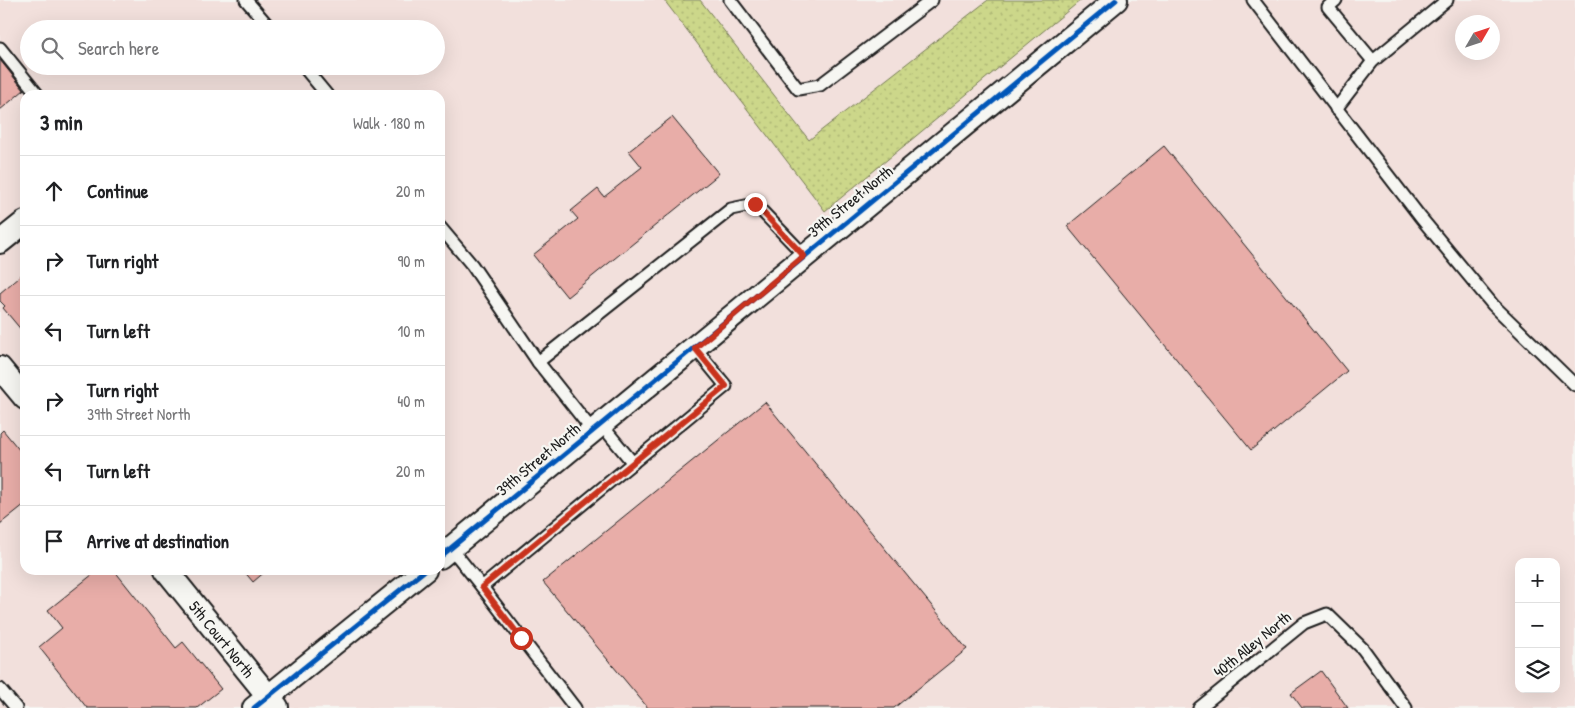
<!DOCTYPE html>
<meta charset="utf-8">
<style>
:root{--surface:#fff;--page:#f6f6f6;--text:#202124;--muted:#757577;--line:#e0e0e0}
body{margin:0;font-family:"Patrick Hand",sans-serif;background:var(--page);color:var(--text)}
.controls{position:absolute;right:15px;bottom:15px;display:grid;overflow:hidden;border-radius:10px;box-shadow:0 5px 20px #0002}
.controls button{width:45px;height:45px;display:grid;place-items:center;padding:0;border:0;border-bottom:1px solid var(--line);background:var(--surface);color:var(--text);font:25px sans-serif}
.compass{position:absolute;left:1455px;top:15px;width:45px;height:45px;border-radius:50%;background:var(--surface);box-shadow:0 5px 20px #0002;rotate:51deg}
.stop{position:absolute;width:15px;height:15px;margin:-11px;border:4px solid #c8321e;border-radius:50%;background:#fff}
.stop.end{background:#c8321e;border-color:#fff;box-shadow:0 1px 5px #0008}
.list{margin:0;padding:0;list-style:none}
h2{display:flex;justify-content:space-between;align-items:center;height:65px;margin:0;padding:0 20px;font-size:21px}
h2 small{font-size:16px;font-weight:400;color:var(--muted)}
.list li{display:grid;grid-template-columns:32px 1fr auto;gap:15px;align-items:center;box-sizing:border-box;height:70px;padding:0 20px;border-top:1px solid var(--line)}
.list b{display:block;font-size:19px;white-space:nowrap}
.list p{margin:0;font-size:16px;white-space:nowrap;color:var(--muted)}
.list em{font-size:16px;font-style:normal;color:var(--muted)}
.icon{flex:none;width:28px;height:28px;fill:none;stroke:currentColor;stroke-width:2;stroke-linecap:round;stroke-linejoin:round}
.map{position:relative;flex:none;width:1575px;height:708px;overflow:hidden}
.search{position:absolute;background:var(--surface);box-shadow:0 5px 20px #0002;left:20px;top:20px;width:425px;height:55px;display:flex;align-items:center;gap:12px;box-sizing:border-box;padding:0 18px;border-radius:28px;color:var(--muted);font-size:19px}
.panel{position:absolute;background:var(--surface);box-shadow:0 5px 20px #0002;left:20px;top:90px;width:425px;height:485px;border-radius:15px}
.map>svg:first-child{display:block}
.built{fill:#f2e0dc;fill-rule:evenodd}
.grass{fill:url(#grass-dots);stroke:#747a53}
.building{fill:#e8ada8;stroke:#1c1c1c}
.lines{fill:none;stroke-linecap:round;stroke-linejoin:round}
.lane-casing{stroke:#1c1c1c;stroke-width:15}
.street-casing{stroke:#1c1c1c;stroke-width:26}
.lane{stroke:#f6f6f2;stroke-width:11}
.street{stroke:#f6f6f2;stroke-width:22}
.cycleway-casing{stroke:#f6f6f2;stroke-width:8}
.cycleway{stroke:#0057b8;stroke-width:5}
.route{stroke:#c8321e;stroke-width:6}
.labels{text-anchor:middle;dominant-baseline:central;stroke-width:4.5;stroke-linejoin:round;paint-order:stroke}
.street-label{font-size:16px;fill:#1c1c1c;stroke:#f6f6f2}
</style>
<div class="map">
<svg width="1575" height="708" viewBox="0 0 1575 708">
<defs>
<pattern id="grass-dots" width="8" height="8" patternUnits="userSpaceOnUse" patternTransform="scale(1.25)"><rect width="8" height="8" fill="#ccd78a"/><path d="M2 2h.1M6 6h.1" fill="none" stroke="#afb876" stroke-width="1.8" stroke-linecap="round"/></pattern>
</defs>
<rect width="100%" height="100%" fill="#f6f6f2"/>
<filter id="ink" filterUnits="userSpaceOnUse"><feTurbulence type="fractalNoise" baseFrequency=".02" numOctaves="2"/><feDisplacementMap in="SourceGraphic" scale="10" xChannelSelector="R" yChannelSelector="G"/><feConvolveMatrix kernelMatrix="1 2 1 2 8 2 1 2 1" color-interpolation-filters="sRGB"/></filter>
<g filter="url(#ink)">
<path class="built" d="M0 0H1575V708H0ZM1462 22H1492V52H1462ZM29 29H436V66H29ZM25 95H440V570H25ZM1519 562H1556V689H1519Z"/>
<polygon class="grass" points="664,0 700,0 809,140 988,0 1081,0 825,211"/>
<g class="building">
<polygon points="0,60 24,90 0,110"/>
<polygon points="672,117 719,174 567,297 533,255 578,219 571,211 598,189 604,197 642,167 629,151"/>
<polygon points="1164,146 1347,371 1251,450 1067,226"/>
<polygon points="25,272 25,330 23,332 3,308 5,306 0,301 0,293"/>
<polygon points="765,402 967,649 894,708 648,708 543,582"/>
<polygon points="3,430 25,457 25,504 0,524 0,433"/>
<polygon points="98,570 114,570 176,648 183,642 221,689 197,708 87,708 39,647 62,628 48,610"/>
<polygon points="243,570 267,570 253,582"/>
<polygon points="1321,671 1348,708 1302,708 1291,693"/>
</g>
<g class="lines">
<defs>
<g id="lane">
<polyline points="246,0 271,29"/>
<polyline points="730,0 798,89 820,85 932,0"/>
<polyline points="1253,0 1421,218 1493,305 1575,385"/>
<polyline points="1336,0 1328,7 1373,61"/>
<polyline points="0,48 38,95"/>
<polyline points="303,66 327,95"/>
<polyline points="1336,109 1373,61 1447,0"/>
<polyline points="440,227 472,265 538,362 592,430"/>
<polyline points="538,362 731,209 755,204 804,255"/>
<polyline points="600,423 633,463"/>
<polyline points="451,548 482,587 726,386 695,348"/>
<polyline points="482,587 575,708"/>
<polyline points="0,689 16,708"/>
<polyline points="1199,708 1304,623 1327,614 1363,649 1406,708"/>
</g>
<g id="street">
<polyline points="0,242 25,222"/>
<polyline points="0,368 25,398"/>
<polyline points="440,557 1116,0"/>
<polyline points="166,570 277,707"/>
<polyline points="254,708 425,570"/>
</g>
</defs>
<use href="#lane" class="lane-casing"/>
<use href="#street" class="street-casing"/>
<use href="#lane" class="lane"/>
<use href="#street" class="street"/>
<defs>
<g id="cycleway">
<polyline points="440,557 1116,0"/>
<polyline points="254,708 425,570"/>
</g>
</defs>
<use href="#cycleway" class="cycleway-casing"/>
<use href="#cycleway" class="cycleway"/>
</g>
</g>
<g class="lines" filter="url(#ink)">
<polyline class="route" points="521,638 482,587 726,386 695,348 804,256 755,204"/>
</g>
<g class="labels">
<g class="street-label">
<text transform="translate(850 201) rotate(-39)">39th Street North</text>
<text transform="translate(538 459) rotate(-40)">39th Street North</text>
<text transform="translate(222 639) rotate(51)">5th Court North</text>
<text transform="translate(1252 644) rotate(-39)">40th Alley North</text>
</g>
</g>
</svg>
<div class="controls">
<button>+</button>
<button>−</button>
<button><svg class="icon" aria-label="layers" viewBox="0 0 24 24"><path d="M12 4l9 5-9 5-9-5zM3 14l9 5 9-5"/></svg></button>
</div>
<svg class="compass" viewBox="-18 -18 36 36"><path d="M0-13l5 13h-10z" fill="#e53935"/><path d="M0 13l5-13h-10z" fill="#757577"/></svg>
<div class="stop" style="left:521px;top:638px"></div>
<div class="stop end" style="left:755px;top:204px"></div>
<div class="search"><svg class="icon" aria-label="search" viewBox="0 0 24 24"><circle cx="10" cy="10" r="6"/><path d="M15 15l6 6"/></svg>Search here</div>
<section class="panel">
<h2>3 min<small>Walk · 180 m</small></h2>
<ul class="list">
<li><svg class="icon" aria-label="ahead" viewBox="0 0 24 24"><path d="M12 20V5M6 11l6-6 6 6"/></svg><div><b>Continue</b></div><em>20 m</em></li>
<li><svg class="icon" aria-label="right" viewBox="0 0 24 24"><path d="M7 20v-9h11M14 6l5 5-5 5"/></svg><div><b>Turn right</b></div><em>90 m</em></li>
<li><svg class="icon" aria-label="left" viewBox="0 0 24 24"><path d="M17 20v-9H6M10 6l-5 5 5 5"/></svg><div><b>Turn left</b></div><em>10 m</em></li>
<li><svg class="icon" aria-label="right" viewBox="0 0 24 24"><path d="M7 20v-9h11M14 6l5 5-5 5"/></svg><div><b>Turn right</b><p>39th Street North</p></div><em>40 m</em></li>
<li><svg class="icon" aria-label="left" viewBox="0 0 24 24"><path d="M17 20v-9H6M10 6l-5 5 5 5"/></svg><div><b>Turn left</b></div><em>20 m</em></li>
<li><svg class="icon" aria-label="arrive" viewBox="0 0 24 24"><path d="M6 21V4h12l-3 4 3 4H6"/></svg><div><b>Arrive at destination</b></div></li>
</ul>
</section>
</div>
